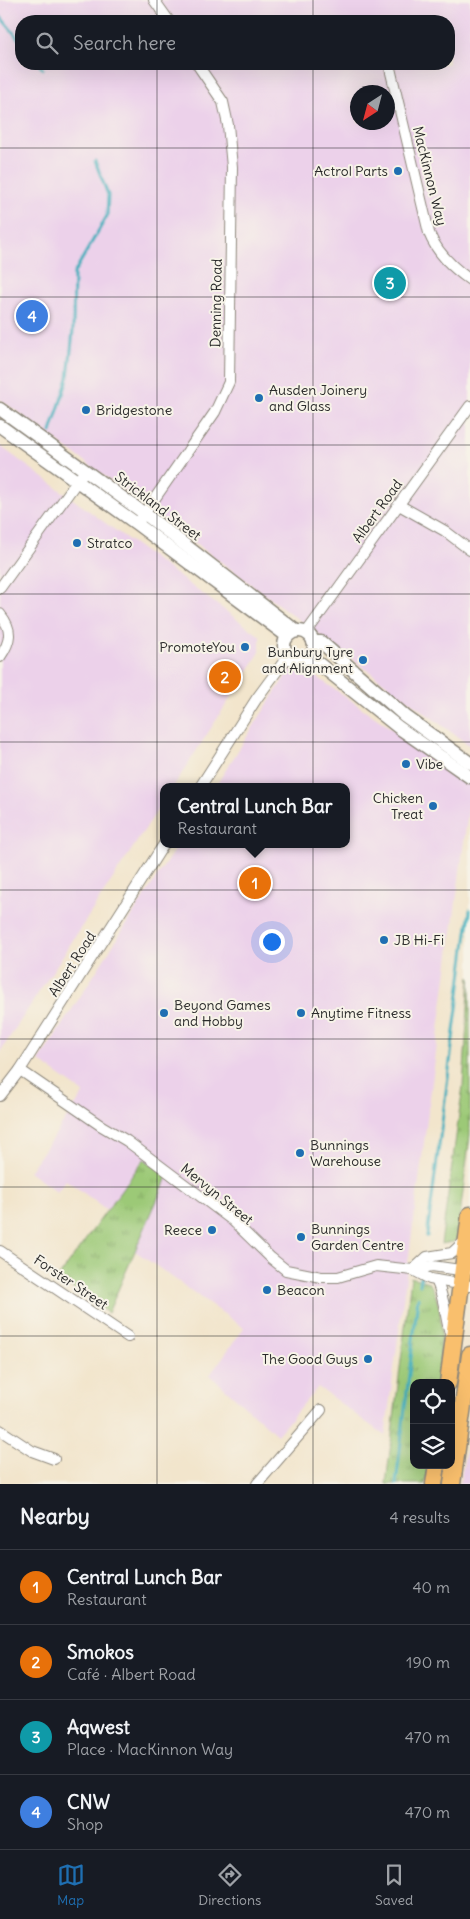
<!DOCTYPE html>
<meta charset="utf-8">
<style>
:root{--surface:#171b24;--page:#242831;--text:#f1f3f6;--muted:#9ea1a6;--line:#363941;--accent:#1f6fb2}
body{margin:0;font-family:Delius,sans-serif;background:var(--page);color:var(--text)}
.controls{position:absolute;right:15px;bottom:15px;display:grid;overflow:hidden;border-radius:10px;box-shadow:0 5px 20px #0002}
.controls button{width:45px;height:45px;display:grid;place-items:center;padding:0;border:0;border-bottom:1px solid var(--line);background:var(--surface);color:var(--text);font:25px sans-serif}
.compass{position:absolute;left:350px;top:85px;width:45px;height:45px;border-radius:50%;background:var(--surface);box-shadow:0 5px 20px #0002;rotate:216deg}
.you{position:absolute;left:271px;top:941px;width:18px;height:18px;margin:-12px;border:4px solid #fff;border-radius:50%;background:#1a73e8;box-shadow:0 0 0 8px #1a73e833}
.badge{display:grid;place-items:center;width:32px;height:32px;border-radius:50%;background:var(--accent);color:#fff;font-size:16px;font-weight:700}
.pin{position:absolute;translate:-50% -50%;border:2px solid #fff;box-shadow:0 1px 5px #0006}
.popup{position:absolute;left:160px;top:783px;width:190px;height:65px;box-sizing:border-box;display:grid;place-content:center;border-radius:10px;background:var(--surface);filter:drop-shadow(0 1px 4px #0005);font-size:16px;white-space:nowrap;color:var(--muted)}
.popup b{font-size:19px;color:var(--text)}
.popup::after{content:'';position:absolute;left:50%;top:100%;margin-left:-10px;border:10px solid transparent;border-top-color:var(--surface)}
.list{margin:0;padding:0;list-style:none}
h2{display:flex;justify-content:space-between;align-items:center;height:65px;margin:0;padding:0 20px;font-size:21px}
h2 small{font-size:16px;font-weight:400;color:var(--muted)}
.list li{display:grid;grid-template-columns:32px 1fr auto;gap:15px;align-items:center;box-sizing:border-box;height:75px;padding:0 20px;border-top:1px solid var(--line)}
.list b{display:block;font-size:19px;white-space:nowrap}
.list p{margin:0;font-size:16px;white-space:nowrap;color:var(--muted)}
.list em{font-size:16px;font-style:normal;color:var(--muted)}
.icon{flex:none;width:28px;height:28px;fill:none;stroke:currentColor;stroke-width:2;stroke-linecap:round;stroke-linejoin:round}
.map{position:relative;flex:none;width:470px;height:1484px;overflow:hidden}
.search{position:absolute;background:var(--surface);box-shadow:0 5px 20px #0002;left:15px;right:15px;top:15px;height:55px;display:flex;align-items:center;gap:12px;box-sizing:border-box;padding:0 18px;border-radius:20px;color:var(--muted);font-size:19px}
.sheet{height:365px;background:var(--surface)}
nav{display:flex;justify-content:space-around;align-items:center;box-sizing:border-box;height:70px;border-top:1px solid var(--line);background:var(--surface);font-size:14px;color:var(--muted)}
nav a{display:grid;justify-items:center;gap:2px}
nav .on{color:var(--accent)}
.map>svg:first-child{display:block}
.built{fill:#ecd1ea;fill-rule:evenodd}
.grass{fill:url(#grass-tufts);stroke:#647a51}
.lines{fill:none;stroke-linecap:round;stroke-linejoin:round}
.stream{stroke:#41afbd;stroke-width:3}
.minor-casing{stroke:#8e887c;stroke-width:12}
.tertiary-casing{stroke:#8e887c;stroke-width:15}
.primary-casing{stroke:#8e887c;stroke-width:19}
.minor{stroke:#fff;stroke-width:10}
.tertiary{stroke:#fff;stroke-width:12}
.primary{stroke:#f9bf6d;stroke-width:16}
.grid{fill:none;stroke:#2b2b2b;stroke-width:1;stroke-opacity:0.55}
.poi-dot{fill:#1f6fb2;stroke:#f7f3e8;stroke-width:2}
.labels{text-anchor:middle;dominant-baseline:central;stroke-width:4;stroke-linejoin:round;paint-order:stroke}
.poi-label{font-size:14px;fill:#2b2b2b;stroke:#f7f3e8;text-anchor:start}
.street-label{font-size:14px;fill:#2b2b2b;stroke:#f7f3e8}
</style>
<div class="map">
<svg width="470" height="1484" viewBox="0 0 470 1484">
<defs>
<pattern id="grass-tufts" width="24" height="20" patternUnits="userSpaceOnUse" patternTransform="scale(1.25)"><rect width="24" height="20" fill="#9cc977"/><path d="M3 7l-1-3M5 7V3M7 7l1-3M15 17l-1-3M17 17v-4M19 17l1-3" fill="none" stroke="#7fa362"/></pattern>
</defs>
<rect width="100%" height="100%" fill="#f7f3e8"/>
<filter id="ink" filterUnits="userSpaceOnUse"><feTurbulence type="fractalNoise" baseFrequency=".02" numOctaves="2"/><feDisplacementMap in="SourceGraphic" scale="10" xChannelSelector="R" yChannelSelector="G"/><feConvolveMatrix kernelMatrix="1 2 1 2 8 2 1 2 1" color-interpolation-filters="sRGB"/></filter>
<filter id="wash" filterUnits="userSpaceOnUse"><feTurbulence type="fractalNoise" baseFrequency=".0096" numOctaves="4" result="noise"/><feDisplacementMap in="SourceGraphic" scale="20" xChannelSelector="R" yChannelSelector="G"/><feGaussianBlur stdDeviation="1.12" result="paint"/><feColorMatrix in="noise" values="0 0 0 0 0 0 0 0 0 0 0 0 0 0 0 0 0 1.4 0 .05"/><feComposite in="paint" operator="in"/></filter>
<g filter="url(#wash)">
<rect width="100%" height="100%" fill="#f2e5cc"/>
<g class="built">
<path d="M0 0H470V746L0 399ZM21 21H449V64H21ZM358 92H388V122H358Z"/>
<polygon points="0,446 260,636 260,652 173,787 164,787 164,800 0,1052"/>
<polygon points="290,669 307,670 470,783 470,796 385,1436 318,1387 277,1435 210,1375 244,1328 135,1251 168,1175 144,1159 107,1210 66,1180 57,1192 29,1172 84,1093 39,1061 178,844 346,844 346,787 215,787"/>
<polygon points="470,1426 470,1484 460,1484"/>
</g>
<g class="grass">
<polygon points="470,976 470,1135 457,1239 453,1242 441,1244 463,1086"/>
<polygon points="144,1159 168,1175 108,1313 58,1278"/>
<path d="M411 1277 429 1282C447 1310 441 1351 437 1383H414V1465H428L425 1484H386Z"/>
</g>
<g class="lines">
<g class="stream">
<polyline points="0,16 21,42"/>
<polyline points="38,64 43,69"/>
<polyline points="51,432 68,378 73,331 74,273 107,216 108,195 95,161"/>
<polyline points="427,1236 470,910"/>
<polyline points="420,1285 421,1276"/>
<polyline points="396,1484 418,1298"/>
</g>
</g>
</g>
<g filter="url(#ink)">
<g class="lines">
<defs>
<g id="minor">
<polyline points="154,0 169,21"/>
<path d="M389 64 429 233C437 253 452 267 470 280"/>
<polyline points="399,505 445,531 470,550"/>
<polyline points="137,524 215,412 229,382 232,167 228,125 223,102 197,64"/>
<polyline points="0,588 81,476"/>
<path d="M0 614C13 630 11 641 0 657"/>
<polyline points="306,633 470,406"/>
<polyline points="200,787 257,698 288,656"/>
<polyline points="20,1070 100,1125 127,1141 232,1220 271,1258 286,1270 321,1277 338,1277 376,1266 413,1270 432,1266 467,1271"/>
<polyline points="0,1096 20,1070 164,844"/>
<polyline points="0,1251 128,1337"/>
<polyline points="414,1269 427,1257 452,1253 466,1240"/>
<polyline points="413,1270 430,1279 470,1286"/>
<path d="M436 1280C445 1298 445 1318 451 1337"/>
<polyline points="0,1430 32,1451 54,1459"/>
<polyline points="257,1484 321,1410"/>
</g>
<g id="tertiary">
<polyline points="0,409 145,514 296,631"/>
<polyline points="0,426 137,524 287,636"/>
<circle cx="299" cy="646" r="15"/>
<polyline points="313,642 321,642 405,716 470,763"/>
<polyline points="305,659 313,659 398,727 470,777"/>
</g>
<g id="primary">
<polyline points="448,1383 470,1215"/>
<polyline points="434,1484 437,1465"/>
<polyline points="452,1484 470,1355"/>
</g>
</defs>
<use href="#minor" class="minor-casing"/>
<use href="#tertiary" class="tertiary-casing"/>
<use href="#primary" class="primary-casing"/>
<use href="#minor" class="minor"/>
<use href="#tertiary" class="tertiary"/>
<use href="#primary" class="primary"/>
</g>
</g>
<path class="grid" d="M157 0V21M313 0V21M157 64V1484M313 64V1484M0 148H470M0 297H470M0 445H470M0 594H470M0 742H470M0 890H470M0 1039H470M0 1187H470M0 1336H470"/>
<g class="poi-dot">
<circle cx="398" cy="171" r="5"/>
<circle cx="259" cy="398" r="5"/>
<circle cx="86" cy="410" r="5"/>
<circle cx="77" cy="543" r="5"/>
<circle cx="245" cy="647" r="5"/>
<circle cx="363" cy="660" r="5"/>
<circle cx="406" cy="764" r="5"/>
<circle cx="433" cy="806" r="5"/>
<circle cx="384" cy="940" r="5"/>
<circle cx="164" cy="1013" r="5"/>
<circle cx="301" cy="1013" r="5"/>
<circle cx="300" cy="1153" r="5"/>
<circle cx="212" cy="1230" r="5"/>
<circle cx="301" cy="1237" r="5"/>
<circle cx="267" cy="1290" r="5"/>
<circle cx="368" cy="1359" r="5"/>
</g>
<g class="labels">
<g class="poi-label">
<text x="388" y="171" text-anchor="end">Actrol Parts</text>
<text x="269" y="390">Ausden Joinery<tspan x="269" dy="16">and Glass</tspan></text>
<text x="96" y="410">Bridgestone</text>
<text x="87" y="543">Stratco</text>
<text x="235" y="647" text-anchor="end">PromoteYou</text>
<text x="353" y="652" text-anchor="end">Bunbury Tyre<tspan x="353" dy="16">and Alignment</tspan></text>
<text x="416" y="764">Vibe</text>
<text x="423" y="798" text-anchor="end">Chicken<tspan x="423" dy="16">Treat</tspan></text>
<text x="394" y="940">JB Hi-Fi</text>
<text x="174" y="1005">Beyond Games<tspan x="174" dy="16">and Hobby</tspan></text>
<text x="311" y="1013">Anytime Fitness</text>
<text x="310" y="1145">Bunnings<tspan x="310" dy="16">Warehouse</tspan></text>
<text x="311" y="1229">Bunnings<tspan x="311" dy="16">Garden Centre</tspan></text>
<text x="202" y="1230" text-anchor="end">Reece</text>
<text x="277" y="1290">Beacon</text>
<text x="358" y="1359" text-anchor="end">The Good Guys</text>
</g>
<g class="street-label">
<text transform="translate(430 176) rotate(76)">MacKinnon Way</text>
<text transform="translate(216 303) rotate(-89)">Denning Road</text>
<text transform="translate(158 506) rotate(37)">Strickland Street</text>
<text transform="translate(377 511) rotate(-54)">Albert Road</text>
<text transform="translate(72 964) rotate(-57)">Albert Road</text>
<text transform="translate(217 1194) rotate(39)">Mervyn Street</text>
<text transform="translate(71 1282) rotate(34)">Forster Street</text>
</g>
</g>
</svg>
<div class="controls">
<button><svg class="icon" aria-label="locate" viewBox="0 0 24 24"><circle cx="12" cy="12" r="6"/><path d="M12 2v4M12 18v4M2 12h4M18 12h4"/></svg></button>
<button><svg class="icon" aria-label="layers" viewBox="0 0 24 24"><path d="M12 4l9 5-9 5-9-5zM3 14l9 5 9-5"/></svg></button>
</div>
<svg class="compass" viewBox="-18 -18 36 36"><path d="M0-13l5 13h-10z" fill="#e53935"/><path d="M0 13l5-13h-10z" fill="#9ea1a6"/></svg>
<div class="you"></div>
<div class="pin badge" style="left:255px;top:883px;background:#e8710a">1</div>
<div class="popup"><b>Central Lunch Bar</b>Restaurant</div>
<div class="pin badge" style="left:225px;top:677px;background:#e8710a">2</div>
<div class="pin badge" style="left:390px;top:283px;background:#0f9aa8">3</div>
<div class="pin badge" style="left:32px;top:316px;background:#3f7fe0">4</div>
<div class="search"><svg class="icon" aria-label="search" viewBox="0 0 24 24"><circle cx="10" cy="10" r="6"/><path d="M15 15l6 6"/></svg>Search here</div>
</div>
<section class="sheet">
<h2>Nearby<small>4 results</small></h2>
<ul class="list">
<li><span class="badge" style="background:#e8710a">1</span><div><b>Central Lunch Bar</b><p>Restaurant</p></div><em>40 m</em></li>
<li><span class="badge" style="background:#e8710a">2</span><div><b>Smokos</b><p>Café · Albert Road</p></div><em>190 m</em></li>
<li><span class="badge" style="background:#0f9aa8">3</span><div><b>Aqwest</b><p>Place · MacKinnon Way</p></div><em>470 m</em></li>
<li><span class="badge" style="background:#3f7fe0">4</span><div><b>CNW</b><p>Shop</p></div><em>470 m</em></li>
</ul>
</section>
<nav>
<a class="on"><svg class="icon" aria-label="map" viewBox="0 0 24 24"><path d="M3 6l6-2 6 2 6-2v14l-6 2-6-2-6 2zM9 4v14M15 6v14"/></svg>Map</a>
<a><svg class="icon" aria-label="directions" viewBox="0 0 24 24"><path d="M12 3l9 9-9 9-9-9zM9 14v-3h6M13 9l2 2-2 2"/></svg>Directions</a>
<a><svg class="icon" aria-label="saved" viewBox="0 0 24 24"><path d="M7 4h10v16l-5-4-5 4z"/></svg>Saved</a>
</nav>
